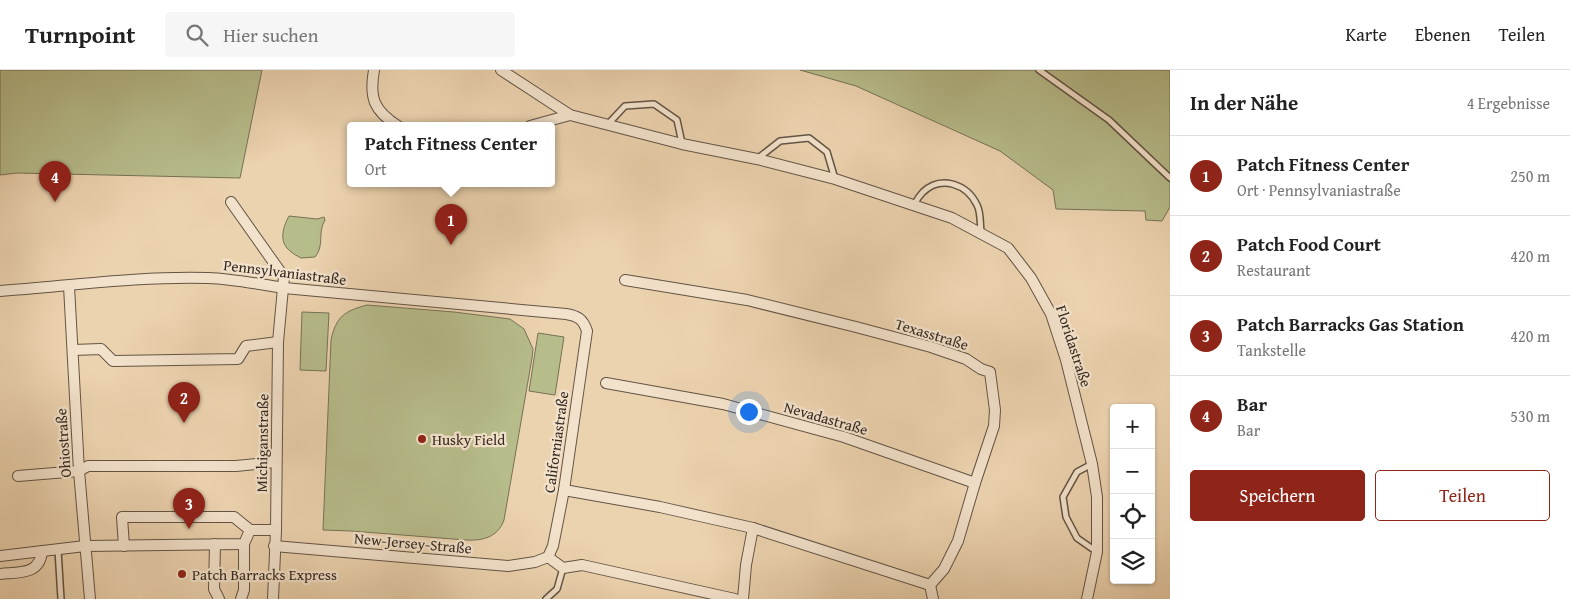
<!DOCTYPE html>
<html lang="de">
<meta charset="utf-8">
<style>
:root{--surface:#fff;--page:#f6f6f6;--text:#222;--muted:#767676;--line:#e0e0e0;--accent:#8f2418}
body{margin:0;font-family:"Gentium Book Plus",serif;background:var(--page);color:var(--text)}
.controls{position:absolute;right:15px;bottom:15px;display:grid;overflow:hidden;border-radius:5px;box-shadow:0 1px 4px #0004}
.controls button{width:45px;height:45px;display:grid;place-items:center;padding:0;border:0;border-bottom:1px solid var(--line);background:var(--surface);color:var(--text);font:25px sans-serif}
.you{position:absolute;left:748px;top:341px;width:18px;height:18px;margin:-12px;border:4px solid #fff;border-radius:50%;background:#1a73e8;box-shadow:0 0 0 8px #1a73e833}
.badge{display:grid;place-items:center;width:32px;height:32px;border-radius:50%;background:var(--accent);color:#fff;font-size:16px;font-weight:700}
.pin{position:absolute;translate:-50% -41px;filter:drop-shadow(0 1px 2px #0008)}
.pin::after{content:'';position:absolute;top:26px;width:18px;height:15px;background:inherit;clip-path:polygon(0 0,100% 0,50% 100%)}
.popup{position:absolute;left:347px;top:52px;width:208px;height:65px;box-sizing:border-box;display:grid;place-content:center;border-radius:5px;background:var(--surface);filter:drop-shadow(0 1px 4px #0005);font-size:16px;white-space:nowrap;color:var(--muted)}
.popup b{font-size:19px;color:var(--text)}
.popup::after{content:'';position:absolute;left:50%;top:100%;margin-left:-10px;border:10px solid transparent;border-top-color:var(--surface)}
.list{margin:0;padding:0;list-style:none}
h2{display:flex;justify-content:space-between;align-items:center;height:65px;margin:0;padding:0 20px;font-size:21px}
h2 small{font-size:16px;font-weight:400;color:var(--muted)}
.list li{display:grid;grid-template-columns:32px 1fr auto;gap:15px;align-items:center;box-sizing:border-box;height:80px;padding:0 20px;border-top:1px solid var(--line)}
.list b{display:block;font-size:19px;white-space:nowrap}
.list p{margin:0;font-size:16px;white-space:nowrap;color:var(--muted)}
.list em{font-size:16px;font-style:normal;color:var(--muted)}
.actions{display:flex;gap:10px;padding:15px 20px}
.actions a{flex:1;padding:11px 0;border:1px solid var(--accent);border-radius:5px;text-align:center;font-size:18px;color:var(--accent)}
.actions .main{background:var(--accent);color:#fff}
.icon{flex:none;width:28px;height:28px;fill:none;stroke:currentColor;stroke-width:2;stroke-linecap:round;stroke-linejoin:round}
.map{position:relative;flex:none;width:1170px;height:529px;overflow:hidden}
header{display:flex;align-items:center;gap:30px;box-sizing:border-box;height:70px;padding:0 25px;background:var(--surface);border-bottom:1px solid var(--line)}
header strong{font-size:24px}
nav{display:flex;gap:28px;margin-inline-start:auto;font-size:18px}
.search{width:350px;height:45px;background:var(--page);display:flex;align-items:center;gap:12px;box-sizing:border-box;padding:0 18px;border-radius:5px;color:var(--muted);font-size:19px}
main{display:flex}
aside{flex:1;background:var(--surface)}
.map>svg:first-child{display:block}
.green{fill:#b7bc8b;stroke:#767256}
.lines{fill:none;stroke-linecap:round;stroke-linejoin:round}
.lane-casing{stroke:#635445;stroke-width:8}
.street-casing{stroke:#635445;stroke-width:12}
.lane{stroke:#f3e2cb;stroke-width:5}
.street{stroke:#f3e2cb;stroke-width:10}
.poi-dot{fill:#8f2418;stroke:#f3e2cb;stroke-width:2}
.labels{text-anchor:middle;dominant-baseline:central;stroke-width:4.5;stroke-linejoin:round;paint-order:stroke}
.street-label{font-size:15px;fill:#352922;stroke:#f3e2cb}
.poi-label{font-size:15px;fill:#352922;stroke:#f3e2cb;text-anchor:start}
</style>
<header>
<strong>Turnpoint</strong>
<div class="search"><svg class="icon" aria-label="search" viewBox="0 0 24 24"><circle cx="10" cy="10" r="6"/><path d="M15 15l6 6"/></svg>Hier suchen</div>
<nav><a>Karte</a><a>Ebenen</a><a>Teilen</a></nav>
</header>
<main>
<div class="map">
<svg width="1170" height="529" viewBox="0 0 1170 529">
<rect width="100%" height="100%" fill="#ecd3af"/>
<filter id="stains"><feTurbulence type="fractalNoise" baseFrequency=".004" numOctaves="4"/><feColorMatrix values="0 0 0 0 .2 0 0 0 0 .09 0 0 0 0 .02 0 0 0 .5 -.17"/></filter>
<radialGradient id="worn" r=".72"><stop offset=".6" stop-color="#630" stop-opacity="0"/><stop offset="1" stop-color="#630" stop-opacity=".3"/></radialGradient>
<g class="green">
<polygon points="0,0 262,0 240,108 17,103 0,105"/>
<polygon points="800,0 1170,0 1170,137 1162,151 1146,150 1145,141 1056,139 1053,120 1000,81 856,16"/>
<path d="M289 146 317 149 324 147 325 150C317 163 325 175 315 187L301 188C297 186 290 182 287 178 279 169 284 155 289 146Z"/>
<path d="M367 235 454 242 510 249 524 259 533 279 532 288 504 450C498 467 483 471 466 470L351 461 323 460 331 270C336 247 344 241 367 235Z"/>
<polygon points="302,242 329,243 326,301 300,300"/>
<polygon points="538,263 564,267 555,325 529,321"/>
</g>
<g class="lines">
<defs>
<g id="lane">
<polyline points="1039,0 1109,50 1170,108"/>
<polyline points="608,54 625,36 654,34 677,50 682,73"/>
<polyline points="757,89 780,71 809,68 827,82 835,109"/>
<path d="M914 135C916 131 919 126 923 122 941 105 967 114 977 135 981 142 980 154 981 162"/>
<polyline points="1092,394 1077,402 1063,427 1066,447 1077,468 1097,482"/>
<polyline points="58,480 61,529"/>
<polyline points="546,529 557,519 563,498"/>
</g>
<g id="street">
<path d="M374 0C369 28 374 41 398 56"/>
<polyline points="501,0 570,45 682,74 757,89 835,109 952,148 1008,178 1031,208 1051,244 1066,290 1092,394 1097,427 1097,482 1087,529"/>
<polyline points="530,56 570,45"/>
<polyline points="231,132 284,207 278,272 276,460 273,529"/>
<polyline points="625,210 747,230 856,257 931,277 966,289 981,299 990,302 995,340 994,356 975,413 958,471 944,499 930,515"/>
<polyline points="69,216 79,401 90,529"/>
<path d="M0 221C69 216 139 206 208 208 233 209 259 214 284 218L566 244C578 246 583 249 587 261L564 420 553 476 548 487"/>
<polyline points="73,280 101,279 113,291 238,289 246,276 278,272"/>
<polyline points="606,313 723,334 844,367 975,413"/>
<polyline points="18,406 79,401 88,396 236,396 275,392"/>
<polyline points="564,420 660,437 753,458 930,515"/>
<polyline points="215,474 214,519 219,529"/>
<polyline points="124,476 122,447 234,447 250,460"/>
<polyline points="274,476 508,496 535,492 548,487"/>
<polyline points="0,486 85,476 244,474 250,460 276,460"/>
<polyline points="548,487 563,498 582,495 735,529"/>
<path d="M0 504C19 502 40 505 42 481"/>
<polyline points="930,515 933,529"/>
<polyline points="241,529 244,520 244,474"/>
<polyline points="743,529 746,495 753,458"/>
</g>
</defs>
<use href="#lane" class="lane-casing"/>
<use href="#street" class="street-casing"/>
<use href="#lane" class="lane"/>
<use href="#street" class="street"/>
</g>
<g class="poi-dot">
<circle cx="422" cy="369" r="5"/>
<circle cx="182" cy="504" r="5"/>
</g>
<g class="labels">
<g class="street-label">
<text transform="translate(285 202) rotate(7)">Pennsylvaniastraße</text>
<text transform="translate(932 264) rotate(17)">Texasstraße</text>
<text transform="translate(1074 276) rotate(72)">Floridastraße</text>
<text transform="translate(826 348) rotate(16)">Nevadastraße</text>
<text transform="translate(556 372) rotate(-82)">Californiastraße</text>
<text transform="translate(63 373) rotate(-94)">Ohiostraße</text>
<text transform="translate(262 373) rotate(-89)">Michiganstraße</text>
<text transform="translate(413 473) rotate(5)">New-Jersey-Straße</text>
</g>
<g class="poi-label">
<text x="432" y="369">Husky Field</text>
<text x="192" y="504">Patch Barracks Express</text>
</g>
</g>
<rect width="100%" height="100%" filter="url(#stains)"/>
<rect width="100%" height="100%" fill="url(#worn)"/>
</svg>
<div class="controls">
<button>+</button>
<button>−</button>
<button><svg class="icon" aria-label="locate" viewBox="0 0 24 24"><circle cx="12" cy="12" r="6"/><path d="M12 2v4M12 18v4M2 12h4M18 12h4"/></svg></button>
<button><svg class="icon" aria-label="layers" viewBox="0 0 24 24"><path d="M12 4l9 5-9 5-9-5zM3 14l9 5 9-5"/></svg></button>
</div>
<div class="you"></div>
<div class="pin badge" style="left:451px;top:175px">1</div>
<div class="popup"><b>Patch Fitness Center</b>Ort</div>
<div class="pin badge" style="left:184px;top:353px">2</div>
<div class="pin badge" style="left:189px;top:459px">3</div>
<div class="pin badge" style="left:55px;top:132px">4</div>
</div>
<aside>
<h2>In der Nähe<small>4 Ergebnisse</small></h2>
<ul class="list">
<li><span class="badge">1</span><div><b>Patch Fitness Center</b><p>Ort · Pennsylvaniastraße</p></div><em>250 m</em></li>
<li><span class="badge">2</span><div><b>Patch Food Court</b><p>Restaurant</p></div><em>420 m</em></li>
<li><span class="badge">3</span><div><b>Patch Barracks Gas Station</b><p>Tankstelle</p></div><em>420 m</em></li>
<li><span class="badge">4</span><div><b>Bar</b><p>Bar</p></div><em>530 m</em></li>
</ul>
<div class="actions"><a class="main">Speichern</a><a>Teilen</a></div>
</aside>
</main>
